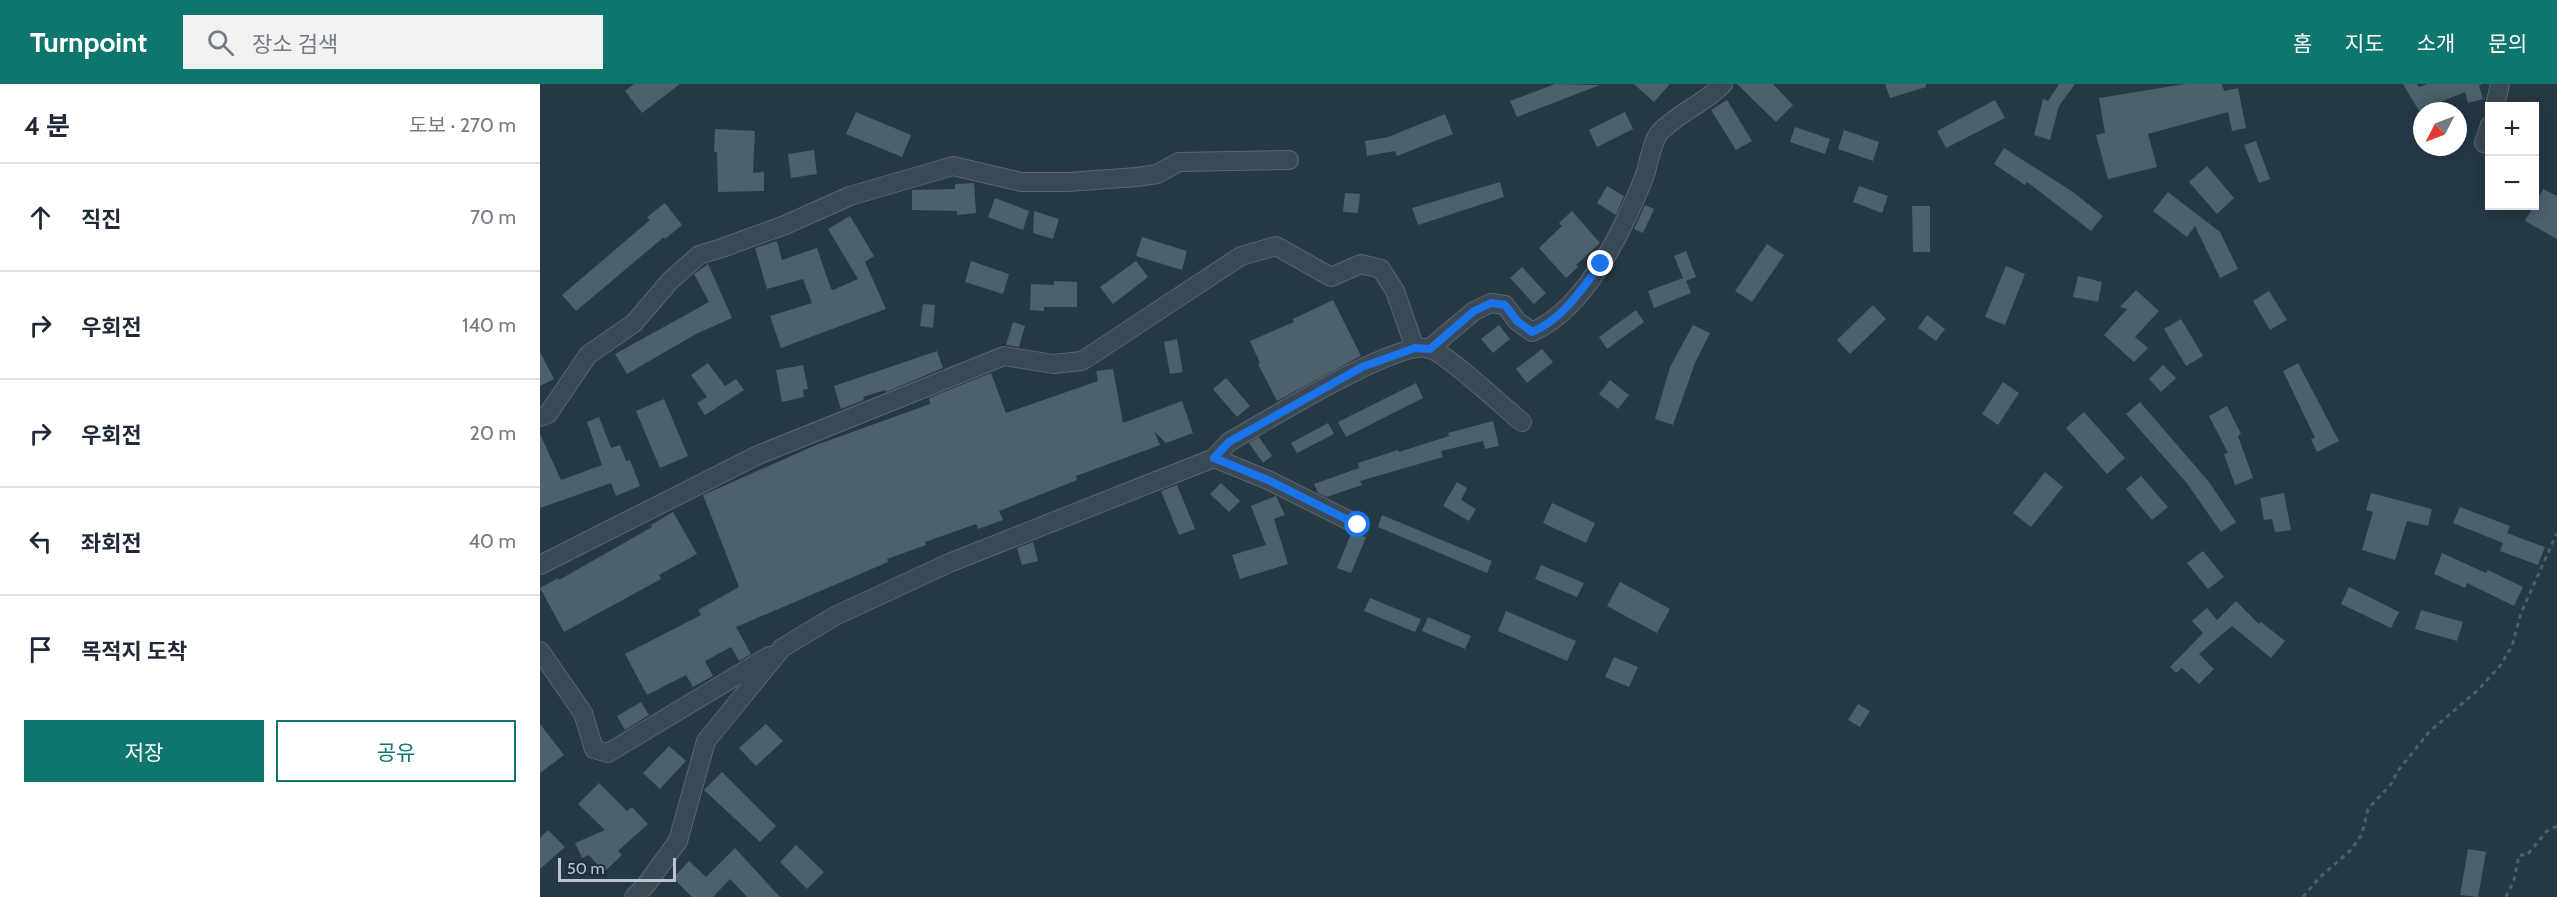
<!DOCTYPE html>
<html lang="ko">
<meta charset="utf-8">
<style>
:root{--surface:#fff;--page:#f2f2f3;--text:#1f2937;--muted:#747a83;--line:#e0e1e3;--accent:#0f766e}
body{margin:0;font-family:Cabin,"Noto Sans KR",sans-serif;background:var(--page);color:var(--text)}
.controls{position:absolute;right:18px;top:18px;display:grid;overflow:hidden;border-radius:0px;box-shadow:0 3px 15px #0003}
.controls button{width:54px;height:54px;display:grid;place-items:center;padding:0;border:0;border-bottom:2px solid var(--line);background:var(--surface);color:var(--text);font:30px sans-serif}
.compass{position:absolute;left:1873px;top:18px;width:54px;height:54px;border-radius:50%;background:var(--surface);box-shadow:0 3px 15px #0003;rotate:228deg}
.scale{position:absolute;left:18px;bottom:15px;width:118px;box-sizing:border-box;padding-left:6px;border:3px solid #b8c4ce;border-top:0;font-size:16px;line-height:21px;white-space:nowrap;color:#b8c4ce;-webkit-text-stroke:4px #1f2e3a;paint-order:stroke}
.stop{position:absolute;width:18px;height:18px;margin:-14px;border:4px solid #1a73e8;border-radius:50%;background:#fff}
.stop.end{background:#1a73e8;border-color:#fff;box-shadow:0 2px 6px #0008}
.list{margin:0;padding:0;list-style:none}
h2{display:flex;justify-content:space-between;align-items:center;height:78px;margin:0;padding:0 24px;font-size:26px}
h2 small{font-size:20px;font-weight:400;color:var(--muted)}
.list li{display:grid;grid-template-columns:39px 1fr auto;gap:18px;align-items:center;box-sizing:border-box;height:108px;padding:0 24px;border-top:2px solid var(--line)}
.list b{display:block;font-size:22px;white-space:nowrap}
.list em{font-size:20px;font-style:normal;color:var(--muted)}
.actions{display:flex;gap:12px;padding:18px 24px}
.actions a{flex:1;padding:14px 0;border:2px solid var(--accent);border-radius:0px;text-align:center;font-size:21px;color:var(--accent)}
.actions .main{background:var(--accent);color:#fff}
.icon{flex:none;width:33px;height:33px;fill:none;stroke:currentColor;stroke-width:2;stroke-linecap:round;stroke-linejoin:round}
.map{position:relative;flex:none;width:2017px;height:813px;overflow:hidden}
header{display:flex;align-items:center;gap:36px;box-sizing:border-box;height:84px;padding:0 30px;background:var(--accent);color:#fff}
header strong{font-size:28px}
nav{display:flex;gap:33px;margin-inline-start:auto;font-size:21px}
.search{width:420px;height:54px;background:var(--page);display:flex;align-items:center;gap:15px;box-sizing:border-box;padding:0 21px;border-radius:0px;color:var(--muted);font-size:22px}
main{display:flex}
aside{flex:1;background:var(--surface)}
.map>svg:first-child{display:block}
.building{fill:#4c606d}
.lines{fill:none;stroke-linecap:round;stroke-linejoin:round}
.minor-casing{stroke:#596772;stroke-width:20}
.path{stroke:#486462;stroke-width:3;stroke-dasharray:4.5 4.5;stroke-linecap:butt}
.minor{stroke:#3a4954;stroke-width:18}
.route{stroke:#1a73e8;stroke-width:8}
</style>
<header>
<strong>Turnpoint</strong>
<div class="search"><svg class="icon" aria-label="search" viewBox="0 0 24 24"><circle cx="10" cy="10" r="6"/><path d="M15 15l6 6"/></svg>장소 검색</div>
<nav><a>홈</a><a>지도</a><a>소개</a><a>문의</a></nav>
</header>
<main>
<aside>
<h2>4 분<small>도보 · 270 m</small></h2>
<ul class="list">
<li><svg class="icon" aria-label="ahead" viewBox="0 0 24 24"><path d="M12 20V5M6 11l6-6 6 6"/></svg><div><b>직진</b></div><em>70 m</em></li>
<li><svg class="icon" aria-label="right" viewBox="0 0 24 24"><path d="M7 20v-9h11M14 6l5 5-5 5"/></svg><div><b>우회전</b></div><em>140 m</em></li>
<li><svg class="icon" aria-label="right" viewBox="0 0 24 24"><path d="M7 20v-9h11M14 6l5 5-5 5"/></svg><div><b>우회전</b></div><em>20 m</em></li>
<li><svg class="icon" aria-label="left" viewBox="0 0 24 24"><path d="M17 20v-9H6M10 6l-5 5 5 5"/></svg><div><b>좌회전</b></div><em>40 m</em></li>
<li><svg class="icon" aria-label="arrive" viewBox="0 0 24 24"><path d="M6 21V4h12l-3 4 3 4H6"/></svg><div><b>목적지 도착</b></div></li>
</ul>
<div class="actions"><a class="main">저장</a><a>공유</a></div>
</aside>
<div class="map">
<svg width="2017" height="813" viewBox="0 0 2017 813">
<rect width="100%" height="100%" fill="#253845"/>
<g class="building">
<polygon points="94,0 140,0 102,29 85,7"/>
<polygon points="1015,0 1060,1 977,33 970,17"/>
<polygon points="1094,0 1130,0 1114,18"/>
<polygon points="1197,0 1233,0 1253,21 1236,38"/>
<polygon points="1345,0 1386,0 1386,3 1350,14"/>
<polygon points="1519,0 1535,0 1519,22 1510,56 1494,51 1503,15 1508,17"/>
<polygon points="1645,0 1682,0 1684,7 1698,4 1706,44 1692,47 1688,28 1608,50 1617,83 1568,95 1556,51 1565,49 1559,14"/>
<polygon points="1863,0 1877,0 1879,3 1888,0 1942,0 1939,2 1943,15 1928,19 1925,8 1890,22 1894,27 1879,27"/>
<polygon points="1187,16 1212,57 1196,66 1171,26"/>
<polygon points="1455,16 1465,34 1406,64 1397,47"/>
<polygon points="316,28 371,51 362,73 306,50"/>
<polygon points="1085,28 1093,45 1057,63 1049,46"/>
<polygon points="905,30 913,50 857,72 855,67 827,72 825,57 848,53"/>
<polygon points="1255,43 1290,55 1285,70 1250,58"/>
<polygon points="175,45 215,47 213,89 224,88 224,107 178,108 177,68 174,68"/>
<polygon points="1304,46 1339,58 1333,77 1298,65"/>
<polygon points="1716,57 1730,95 1719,99 1704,61"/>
<polygon points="1464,64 1533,108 1563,132 1551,147 1487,98 1485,101 1454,80"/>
<polygon points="274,66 277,90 251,94 248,70"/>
<polygon points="1667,82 1694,114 1677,130 1649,98"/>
<polygon points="960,98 964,113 878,141 872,124"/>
<polygon points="434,99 436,129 417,131 417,127 372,126 372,106 415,105 415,100"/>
<polygon points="1067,102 1084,112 1076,131 1057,119"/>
<polygon points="1319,102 1348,112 1342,129 1313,118"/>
<polygon points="2003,105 2017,112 2017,155 1985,137"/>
<polygon points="1628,108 1680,148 1698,185 1680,194 1655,142 1647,153 1613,127"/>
<polygon points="805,109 820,110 818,129 803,128"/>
<polygon points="455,114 489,127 483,146 448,133"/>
<polygon points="125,119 142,141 125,155 124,153 36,227 22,211 110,136 107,133"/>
<polygon points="1105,121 1114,125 1103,149 1094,145"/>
<polygon points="1372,122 1390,122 1390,168 1373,168"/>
<polygon points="494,127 519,135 513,155 493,149"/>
<polygon points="1032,127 1060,159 1036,181 1038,183 1026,194 999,164 1022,142 1019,139"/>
<polygon points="310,132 334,172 325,178 346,225 241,264 230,232 272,219 263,195 227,205 215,164 237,157 242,176 277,164 291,205 293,206 318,195 288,145"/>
<polygon points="602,153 647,167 642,186 596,172"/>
<polygon points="1227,160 1244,171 1212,218 1195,207"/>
<polygon points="1146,167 1156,193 1146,197 1151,209 1114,224 1108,207 1143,194 1134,172"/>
<polygon points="431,177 469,190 463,210 425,198"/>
<polygon points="596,177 608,193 573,220 560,203"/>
<polygon points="168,180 192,234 156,250 87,290 75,270 169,218 154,190"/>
<polygon points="1466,182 1485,190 1465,241 1445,233"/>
<polygon points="982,183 1006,209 994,220 970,194"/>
<polygon points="1538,192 1562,198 1558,218 1533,213"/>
<polygon points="514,197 537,198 537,223 504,223 504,227 490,226 491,200 514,201"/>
<polygon points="1596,206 1619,227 1595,253 1608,264 1594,278 1564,251 1587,225 1580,223"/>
<polygon points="1729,207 1747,236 1730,246 1713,217"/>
<polygon points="793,216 821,272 737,317 718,280 720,279 710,257 754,238 753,235"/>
<polygon points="383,220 395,221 393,244 380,242"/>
<polygon points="1333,221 1346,235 1310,270 1297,256"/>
<polygon points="1096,226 1104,238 1067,265 1059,253"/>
<polygon points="1387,231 1405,245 1396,257 1378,244"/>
<polygon points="1641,235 1663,272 1646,282 1624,245"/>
<polygon points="473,238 485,242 479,263 466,261"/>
<polygon points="959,241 970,255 953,269 941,255"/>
<polygon points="1153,241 1170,249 1155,279 1133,341 1115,335 1130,283"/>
<polygon points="637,255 643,288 630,290 624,258"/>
<polygon points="1002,265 1013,278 987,299 976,285"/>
<polygon points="397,267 403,284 346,308 345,306 323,313 324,316 301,325 294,302"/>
<polygon points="0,268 14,295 0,302"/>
<polygon points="168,279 185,302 196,295 204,306 165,331 157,319 167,313 151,291"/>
<polygon points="1758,279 1799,357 1777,368 1771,355 1775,354 1743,287"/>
<polygon points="263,281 268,305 263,306 264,313 242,318 236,286"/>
<polygon points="1623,281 1636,294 1621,308 1609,295"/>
<polygon points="573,285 583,339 642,317 653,349 626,359 614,347 620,361 536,392 537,396 459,427 463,436 438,445 436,440 385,458 386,461 347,475 348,478 196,543 211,570 199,577 191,563 165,577 173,592 153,603 146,591 107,611 85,570 161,531 158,526 199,503 163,411 276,361 390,320 389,314 451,289 466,329 558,297 556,287"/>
<polygon points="686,294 710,322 697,333 673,305"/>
<polygon points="1070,296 1089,311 1078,325 1059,310"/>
<polygon points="1463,298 1479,309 1458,341 1442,330"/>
<polygon points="876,299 883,314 806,353 798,338"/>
<polygon points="124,315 148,372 120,384 96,327"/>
<polygon points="1600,318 1669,398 1696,438 1681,448 1646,398 1586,330"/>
<polygon points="1687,322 1701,350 1698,352 1713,394 1695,401 1684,370 1688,369 1669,332"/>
<polygon points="1544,328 1585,374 1567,390 1526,344"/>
<polygon points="59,333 71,364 80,361 86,377 90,376 100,402 76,412 71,399 0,424 0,350 21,396 62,381 47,338"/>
<polygon points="953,337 959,362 945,365 943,357 901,367 903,373 820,397 822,401 787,413 778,409 774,400 819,384 818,379 858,366 859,368 909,352 908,349"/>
<polygon points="788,339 794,350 757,369 751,359"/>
<polygon points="719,353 732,372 723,379 709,359"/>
<polygon points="1505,388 1523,403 1491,443 1473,429"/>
<polygon points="1601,392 1628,423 1612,436 1586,405"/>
<polygon points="917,398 927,404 921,416 936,425 929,437 903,422"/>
<polygon points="681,399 700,417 689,428 670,410"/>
<polygon points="637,401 655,445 639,451 621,407"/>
<polygon points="1744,409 1751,446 1735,448 1732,435 1724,436 1720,414"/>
<polygon points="1831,409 1892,425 1888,442 1867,437 1855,476 1822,466 1833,428 1826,426"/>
<polygon points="736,412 745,431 734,435 748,480 700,495 692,471 726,461 711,422"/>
<polygon points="1012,419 1055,439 1046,459 1003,439"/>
<polygon points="1920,423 1970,442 1965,455 1967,449 2005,463 1998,481 1960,467 1963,459 1913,439"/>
<polygon points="133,428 157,470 119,491 121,495 24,548 0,504 18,494 19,496 112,443 111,441"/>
<polygon points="842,431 952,477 947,489 838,443"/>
<polygon points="811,450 826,453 811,489 797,484"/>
<polygon points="493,458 498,477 482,481 477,464"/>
<polygon points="1663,467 1684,493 1668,505 1647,479"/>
<polygon points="1902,469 1946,489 1948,486 1983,503 1974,522 1927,499 1925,504 1894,490"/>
<polygon points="1001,481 1044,499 1037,513 995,495"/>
<polygon points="1080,498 1130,525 1117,549 1067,522"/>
<polygon points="1809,503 1859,528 1851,544 1801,520"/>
<polygon points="830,514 881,535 875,548 824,527"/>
<polygon points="1696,517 1719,540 1721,538 1745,557 1731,574 1692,542 1659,570 1674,585 1659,600 1642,584 1636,589 1630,583 1663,549 1652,537 1667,524 1677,536"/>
<polygon points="1881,526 1923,538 1917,557 1875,545"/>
<polygon points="966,527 1036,557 1027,577 958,547"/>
<polygon points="888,533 931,552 925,565 882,547"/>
<polygon points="1074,573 1098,583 1089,603 1065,593"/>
<polygon points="101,618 109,631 85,646 77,632"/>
<polygon points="1318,620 1330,627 1320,643 1308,636"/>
<polygon points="0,640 24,671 0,689"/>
<polygon points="226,640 243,657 216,682 199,664"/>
<polygon points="129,662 146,677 120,705 103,689"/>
<polygon points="182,688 236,742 220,758 164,706"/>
<polygon points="59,699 87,727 92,723 108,740 78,767 82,771 64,788 49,771 42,774 35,759 65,746 38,720"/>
<polygon points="8,746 25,763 0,785 0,754"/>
<polygon points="256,761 284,788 267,805 240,778"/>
<polygon points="195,764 240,813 207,813 190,795 173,813 152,813 133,794 149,777 166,793"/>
<polygon points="1928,765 1946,768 1938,813 1920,811"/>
</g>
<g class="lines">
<defs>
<g id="minor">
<polyline points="1955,22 1960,0"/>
<polyline points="1944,59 1950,41"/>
<path d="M889 265 934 227 951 219 965 221 977 237 992 248C1047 224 1084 144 1105 91 1109 78 1112 57 1120 48 1138 29 1165 19 1183 0"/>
<polyline points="0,333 8,330 48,271 94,239 130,197 159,171 182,164 245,141 310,112 413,82 481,98 528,98 597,93 617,90 639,78 749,76"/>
<polyline points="674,374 728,396 818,441"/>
<polyline points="0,481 218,371 464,272 513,280 542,277 701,172 736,162 791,193 821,180 841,185 855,207 875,264"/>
<polyline points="0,567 43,629 54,665 68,669 229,572"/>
<path d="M94 813 106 801 138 757 166 657 242 564 295 532 409 479 674 374 689 358C725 338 854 257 888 264 907 269 963 323 982 338"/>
</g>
</defs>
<use href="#minor" class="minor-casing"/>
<g class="path">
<polyline points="1763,813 1779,794 1811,766 1822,750 1828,725 1852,699 1857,688 1889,648 1938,606 1960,582 1972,562 1981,529 2017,449"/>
<polyline points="1966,813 1974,796 1979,771 1987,771 2007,747 2017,742"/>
</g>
<use href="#minor" class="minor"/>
</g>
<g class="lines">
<path class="route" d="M818 441 728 396 674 374 689 358 822 283 875 264 890 265 934 227 951 219 965 221 977 237 992 248C1023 235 1041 206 1061 180"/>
</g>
</svg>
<div class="controls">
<button>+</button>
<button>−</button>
</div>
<svg class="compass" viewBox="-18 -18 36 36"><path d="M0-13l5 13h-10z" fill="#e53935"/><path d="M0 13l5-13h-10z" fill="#747a83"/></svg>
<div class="scale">50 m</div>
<div class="stop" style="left:818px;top:441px"></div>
<div class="stop end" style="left:1061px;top:180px"></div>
</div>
</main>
